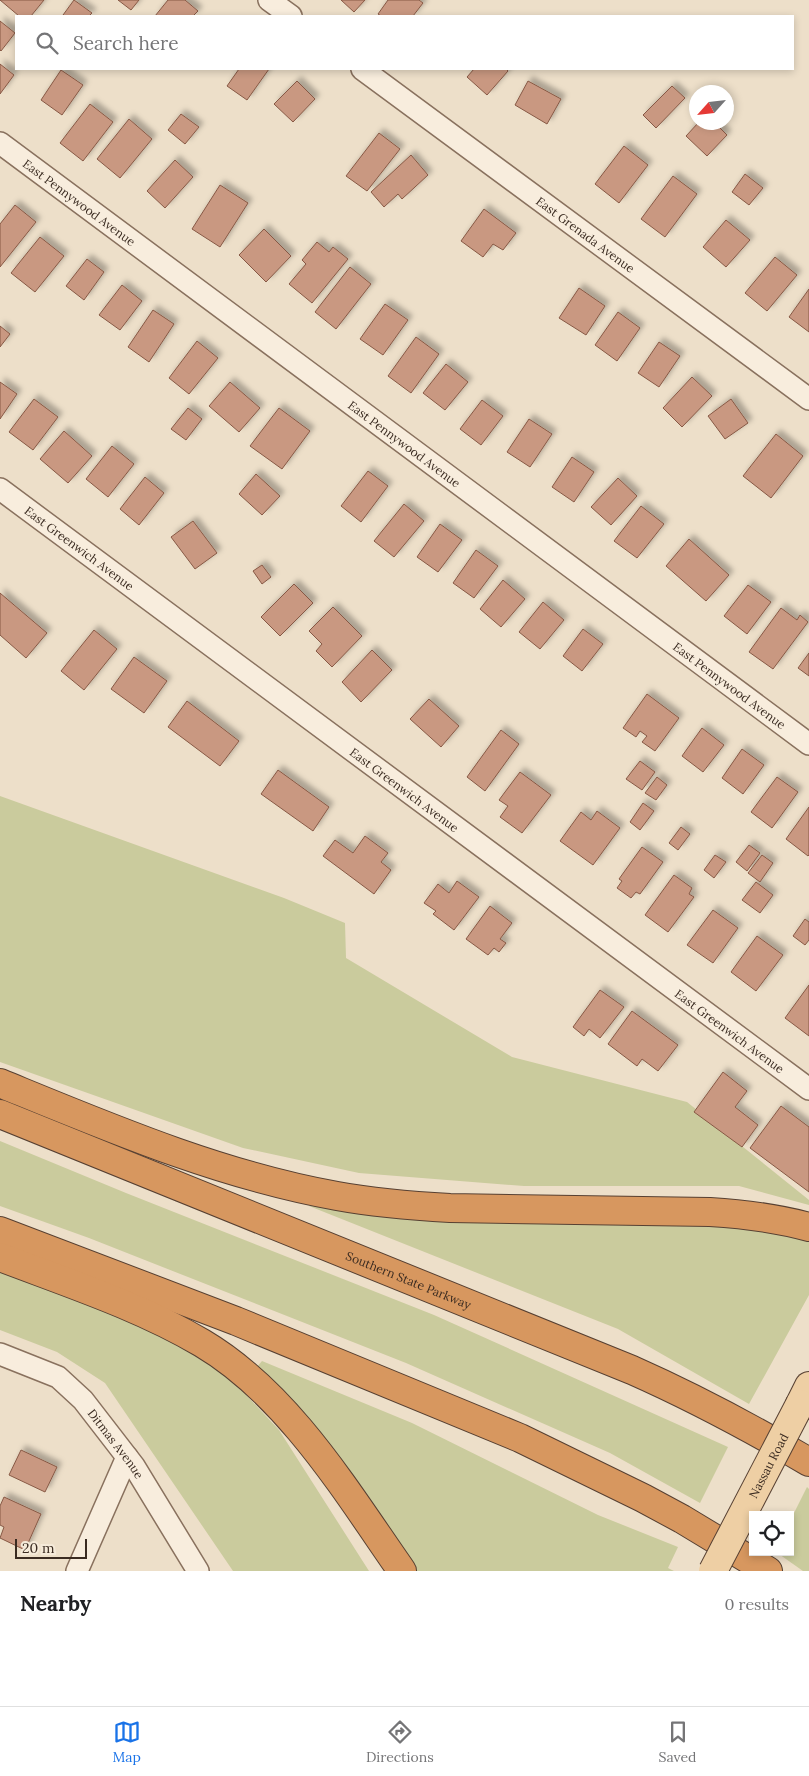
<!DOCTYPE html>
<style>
:root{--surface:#fff;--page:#f2f2f2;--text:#202124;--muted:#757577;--line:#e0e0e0;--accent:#1a73e8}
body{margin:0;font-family:Lora,serif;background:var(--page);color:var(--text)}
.controls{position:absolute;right:15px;bottom:15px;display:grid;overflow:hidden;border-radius:0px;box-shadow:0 2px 8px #0003}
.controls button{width:45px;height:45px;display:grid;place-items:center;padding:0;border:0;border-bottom:1px solid var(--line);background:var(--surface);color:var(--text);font:25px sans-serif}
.compass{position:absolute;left:689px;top:85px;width:45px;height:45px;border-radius:50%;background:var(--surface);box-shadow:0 2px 8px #0003;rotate:243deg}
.scale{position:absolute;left:15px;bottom:12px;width:72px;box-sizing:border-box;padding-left:5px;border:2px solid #3a2b21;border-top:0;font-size:14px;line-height:18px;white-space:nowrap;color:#3a2b21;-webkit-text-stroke:4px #f5ead9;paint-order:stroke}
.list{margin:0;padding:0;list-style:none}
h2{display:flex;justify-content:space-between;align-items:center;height:65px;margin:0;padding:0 20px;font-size:21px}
h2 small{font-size:16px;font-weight:400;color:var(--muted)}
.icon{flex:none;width:28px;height:28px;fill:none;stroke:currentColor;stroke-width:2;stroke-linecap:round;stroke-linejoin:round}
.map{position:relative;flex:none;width:809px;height:1571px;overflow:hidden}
.search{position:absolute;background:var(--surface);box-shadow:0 2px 8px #0003;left:15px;right:15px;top:15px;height:55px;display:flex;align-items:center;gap:12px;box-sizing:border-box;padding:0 18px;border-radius:0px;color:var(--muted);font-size:19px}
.sheet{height:135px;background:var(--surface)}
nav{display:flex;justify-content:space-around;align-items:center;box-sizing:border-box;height:70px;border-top:1px solid var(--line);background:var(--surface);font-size:14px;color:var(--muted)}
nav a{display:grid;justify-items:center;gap:2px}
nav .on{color:var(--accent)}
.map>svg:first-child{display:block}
.green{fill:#cacb9d}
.building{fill:#c99881;stroke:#875945;filter:url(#shadow)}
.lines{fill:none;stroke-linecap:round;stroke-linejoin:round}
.street-casing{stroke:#89715e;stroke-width:24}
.primary-casing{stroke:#574032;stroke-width:30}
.highway-casing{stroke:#574032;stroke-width:30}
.street{stroke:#f8eddd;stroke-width:21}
.primary{stroke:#eecfa4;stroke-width:28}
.highway{stroke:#d7975f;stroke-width:28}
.primary-bridge-casing{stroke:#574032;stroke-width:30;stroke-linecap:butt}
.primary-bridge{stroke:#eecfa4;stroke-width:28}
.labels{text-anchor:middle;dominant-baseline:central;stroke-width:4;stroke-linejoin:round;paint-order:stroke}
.street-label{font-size:12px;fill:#3a2b21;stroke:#f5ead9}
</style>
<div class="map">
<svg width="809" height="1571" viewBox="0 0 809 1571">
<defs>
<filter id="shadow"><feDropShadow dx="4.5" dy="-4.5" stdDeviation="2.5" flood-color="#0004"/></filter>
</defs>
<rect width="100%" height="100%" fill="#eddfc9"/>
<g class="green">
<polygon points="0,796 284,898 345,923 346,958 512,1057 687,1102 809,1200 809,1205 739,1186 524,1186 359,1173 243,1148 0,1062"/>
<polygon points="0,1141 126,1193 434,1315 728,1447 700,1503 610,1453 406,1363 89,1238 0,1206"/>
<polygon points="319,1199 714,1220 809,1236 809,1295 749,1404 618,1329 309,1206"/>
<polygon points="0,1267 167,1329 219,1366 279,1430 369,1571 233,1571 105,1383 57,1352 0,1330"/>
<polygon points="262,1361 412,1423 598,1515 678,1547 668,1568 674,1571 416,1571 313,1427 256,1368"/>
<polygon points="807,1487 809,1489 809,1571 803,1571 776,1552 790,1552 790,1521"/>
</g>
<g class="building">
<polygon points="0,0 44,0 31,16 19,16"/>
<polygon points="74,0 92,13 89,16 65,16 63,15"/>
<polygon points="118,0 139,0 131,10"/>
<polygon points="168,0 185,0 198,11 193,16 155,16"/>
<polygon points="341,0 365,0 354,12"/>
<polygon points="388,0 419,0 423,3 413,16 381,16 378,14"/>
<polygon points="0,21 15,33 1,51 0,50"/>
<polygon points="0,64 14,75 0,94"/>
<polygon points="239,69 269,69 247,100 227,86"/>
<polygon points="474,69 506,69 508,71 487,95 467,77"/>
<polygon points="61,70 83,85 62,115 41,100"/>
<polygon points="297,81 315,99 293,122 274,104"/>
<polygon points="528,81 561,99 547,124 515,105"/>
<polygon points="672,86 685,98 656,128 643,115"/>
<polygon points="90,104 113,122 83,161 60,143"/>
<polygon points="181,114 199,127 185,144 168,130"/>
<polygon points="129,119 152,139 120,178 97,159"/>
<polygon points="699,122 714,122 727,135 707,156 686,136"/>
<polygon points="379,133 400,149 367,191 346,176"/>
<polygon points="624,146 648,165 619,203 595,184"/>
<polygon points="411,155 428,175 402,199 398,194 384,207 371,192"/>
<polygon points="175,160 193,177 165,208 147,191"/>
<polygon points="745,174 763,188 749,205 732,192"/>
<polygon points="673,176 697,194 665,237 641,219"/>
<polygon points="220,185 248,203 220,247 192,229"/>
<polygon points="15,205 36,222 0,267 0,224"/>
<polygon points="484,209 516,233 503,250 493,244 483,257 461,241"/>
<polygon points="726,220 750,240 726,267 703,247"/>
<polygon points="264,229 291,256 266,282 239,255"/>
<polygon points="40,237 64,256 35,292 11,273"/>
<polygon points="317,242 329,252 333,247 348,259 312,303 289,284 306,264 302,260"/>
<polygon points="775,257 797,275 767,311 745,293"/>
<polygon points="87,259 104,272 84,300 66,286"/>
<polygon points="350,267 371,284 336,329 315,312"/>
<polygon points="122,285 142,301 120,330 99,315"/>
<polygon points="579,288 605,306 586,335 559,318"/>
<polygon points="809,289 809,332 789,317"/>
<polygon points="385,304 408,320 383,355 360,339"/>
<polygon points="153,310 174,324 149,362 128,347"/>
<polygon points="618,312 640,328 617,361 595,345"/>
<polygon points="0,326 10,334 0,347"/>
<polygon points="416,337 439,354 411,393 388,376"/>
<polygon points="197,341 218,358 189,394 169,378"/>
<polygon points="659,342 680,356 659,387 638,373"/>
<polygon points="446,364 468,382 445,410 423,393"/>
<polygon points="692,377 712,396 682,427 663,408"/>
<polygon points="0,382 17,394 0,419"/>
<polygon points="230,382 260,408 239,432 209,406"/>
<polygon points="34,399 58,417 33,450 9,432"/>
<polygon points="731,399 748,423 725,439 708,416"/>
<polygon points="482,400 503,416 481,445 460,429"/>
<polygon points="188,408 202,419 186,440 171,429"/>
<polygon points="279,408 310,431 282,469 250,446"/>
<polygon points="529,419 552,434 530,467 507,452"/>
<polygon points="64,431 92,456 68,483 40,459"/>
<polygon points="776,434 803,456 771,498 743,476"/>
<polygon points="112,446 134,464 108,497 86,479"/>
<polygon points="572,457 594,472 574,502 552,487"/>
<polygon points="368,471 388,486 361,522 341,506"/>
<polygon points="256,474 280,496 262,515 239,494"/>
<polygon points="145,477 164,493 139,525 120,509"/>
<polygon points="618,478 637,496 611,525 591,507"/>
<polygon points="404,504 424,521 394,557 374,541"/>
<polygon points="641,506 664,524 637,558 614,541"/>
<polygon points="193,521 217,553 195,569 171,537"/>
<polygon points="440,524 462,540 438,572 417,557"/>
<polygon points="689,539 729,575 706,601 666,566"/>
<polygon points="476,550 498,566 474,598 453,583"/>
<polygon points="262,565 271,577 262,584 253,571"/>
<polygon points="503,580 525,599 501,627 480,609"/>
<polygon points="294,584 313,603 280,636 261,617"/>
<polygon points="748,585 771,602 747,634 724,616"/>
<polygon points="0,593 47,633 26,658 0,635"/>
<polygon points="543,602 564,620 540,649 519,632"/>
<polygon points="333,607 362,636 332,667 316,651 322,644 309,631"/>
<polygon points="781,608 797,620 800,615 808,622 773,669 749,652"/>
<polygon points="583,629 603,644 582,671 563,656"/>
<polygon points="94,630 117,649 84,690 61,671"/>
<polygon points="372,650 392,670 361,702 342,682"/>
<polygon points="809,653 809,676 798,668"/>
<polygon points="134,657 167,681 144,713 111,689"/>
<polygon points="647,694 679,718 655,751 642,742 647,736 640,731 636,737 623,728"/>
<polygon points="429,699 459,726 441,747 410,719"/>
<polygon points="187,701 239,741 220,766 168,727"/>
<polygon points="702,728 724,745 703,772 682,756"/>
<polygon points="501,730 519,744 485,791 467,777"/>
<polygon points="742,749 764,765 743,794 722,778"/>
<polygon points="640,761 655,772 642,790 626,779"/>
<polygon points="278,770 329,807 313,831 261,794"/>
<polygon points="520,772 551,795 522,833 500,817 508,806 499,800"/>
<polygon points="657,777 667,785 656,800 645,793"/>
<polygon points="777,777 798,792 772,828 751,812"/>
<polygon points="643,803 654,811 640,830 630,822"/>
<polygon points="809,807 809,855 808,856 786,839"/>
<polygon points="597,811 620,828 593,865 560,841 581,812 591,820"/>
<polygon points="681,827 690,834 678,850 669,843"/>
<polygon points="365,836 388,853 381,862 391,870 374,894 323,856 335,840 353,853"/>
<polygon points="749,845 760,853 747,871 736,862"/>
<polygon points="642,847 663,862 640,894 636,892 631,898 617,888 622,881 619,879"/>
<polygon points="715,855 726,862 714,878 704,870"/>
<polygon points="762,855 773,863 760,882 748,873"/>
<polygon points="674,875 692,888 689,894 694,897 668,932 645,915"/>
<polygon points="457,881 479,897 454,930 433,914 436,911 424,903 438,884 449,893"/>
<polygon points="756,882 773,895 760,913 742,900"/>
<polygon points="490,906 512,923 500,939 506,943 499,952 494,948 488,955 466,939"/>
<polygon points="713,910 738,928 713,963 687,945"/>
<polygon points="805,919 809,922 809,940 805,945 793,936"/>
<polygon points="757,936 783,955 756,991 731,972"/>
<polygon points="809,985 809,1036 785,1018"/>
<polygon points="600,990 624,1007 600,1038 589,1029 584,1036 573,1027"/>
<polygon points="632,1011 678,1045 658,1071 642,1059 637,1066 608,1044"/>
<polygon points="723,1072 747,1091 735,1107 758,1125 742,1147 694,1112"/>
<polygon points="781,1106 809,1127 809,1192 750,1148"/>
<polygon points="21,1450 57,1467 45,1492 9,1475"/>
<polygon points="4,1497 41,1514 25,1550 0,1538 4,1527 0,1525 0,1506"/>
</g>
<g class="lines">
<defs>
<g id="street">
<polyline points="269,0 291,16"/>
<path id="s1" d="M362 69 809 399"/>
<path id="s2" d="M0 143 809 744"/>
<path id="s3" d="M0 489C270 688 538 890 809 1089"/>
<path id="s4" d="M0 1354 58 1377 83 1400 134 1466 198 1571"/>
<polyline points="77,1571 127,1457"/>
</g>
<polyline id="primary" points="800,1404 809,1386"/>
<g id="highway">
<path d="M0 1083C110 1128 220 1175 337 1196 375 1203 412 1206 450 1208L710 1212C744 1214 776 1218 809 1227"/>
<path id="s5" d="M0 1114 632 1370C693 1397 751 1428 809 1462"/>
<polyline points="0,1231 236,1321 520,1438 643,1498 682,1519 768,1571"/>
<path d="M0 1257C68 1283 139 1306 202 1343 288 1394 346 1491 402 1571"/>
</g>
</defs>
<use href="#street" class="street-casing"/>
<use href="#primary" class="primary-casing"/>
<use href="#highway" class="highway-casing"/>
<use href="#street" class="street"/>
<use href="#primary" class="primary"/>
<use href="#highway" class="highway"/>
<defs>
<g id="primary-bridge">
<path id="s6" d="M713 1571 800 1404"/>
</g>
</defs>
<use href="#primary-bridge" class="primary-bridge-casing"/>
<use href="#primary-bridge" class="primary-bridge"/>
</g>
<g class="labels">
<g class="street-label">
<text stroke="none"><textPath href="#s2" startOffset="99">East Pennywood Avenue</textPath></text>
<text stroke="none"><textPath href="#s1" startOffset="278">East Grenada Avenue</textPath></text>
<text stroke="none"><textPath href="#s2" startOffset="504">East Pennywood Avenue</textPath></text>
<text stroke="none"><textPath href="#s3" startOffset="99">East Greenwich Avenue</textPath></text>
<text stroke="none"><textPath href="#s2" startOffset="909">East Pennywood Avenue</textPath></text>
<text stroke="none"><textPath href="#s3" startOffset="504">East Greenwich Avenue</textPath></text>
<text stroke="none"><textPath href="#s3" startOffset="909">East Greenwich Avenue</textPath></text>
<text stroke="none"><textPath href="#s5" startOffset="441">Southern State Parkway</textPath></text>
<text stroke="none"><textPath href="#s4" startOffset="151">Ditmas Avenue</textPath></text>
<text stroke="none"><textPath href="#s6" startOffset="119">Nassau Road</textPath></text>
</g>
</g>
</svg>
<div class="controls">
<button><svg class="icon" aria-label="locate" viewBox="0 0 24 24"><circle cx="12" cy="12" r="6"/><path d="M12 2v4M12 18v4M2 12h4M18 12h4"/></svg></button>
</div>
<svg class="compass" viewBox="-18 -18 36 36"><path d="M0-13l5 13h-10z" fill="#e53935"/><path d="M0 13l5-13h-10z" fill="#757577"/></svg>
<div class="scale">20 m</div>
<div class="search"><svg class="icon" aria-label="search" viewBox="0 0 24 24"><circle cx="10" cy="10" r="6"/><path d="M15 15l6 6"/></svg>Search here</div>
</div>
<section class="sheet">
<h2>Nearby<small>0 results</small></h2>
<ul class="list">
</ul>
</section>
<nav>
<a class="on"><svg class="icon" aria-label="map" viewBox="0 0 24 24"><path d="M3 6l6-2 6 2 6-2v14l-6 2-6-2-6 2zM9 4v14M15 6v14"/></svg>Map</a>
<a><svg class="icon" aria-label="directions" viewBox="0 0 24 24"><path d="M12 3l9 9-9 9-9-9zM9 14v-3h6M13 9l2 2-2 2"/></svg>Directions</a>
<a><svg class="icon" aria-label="saved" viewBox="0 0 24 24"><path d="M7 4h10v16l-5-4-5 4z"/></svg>Saved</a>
</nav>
